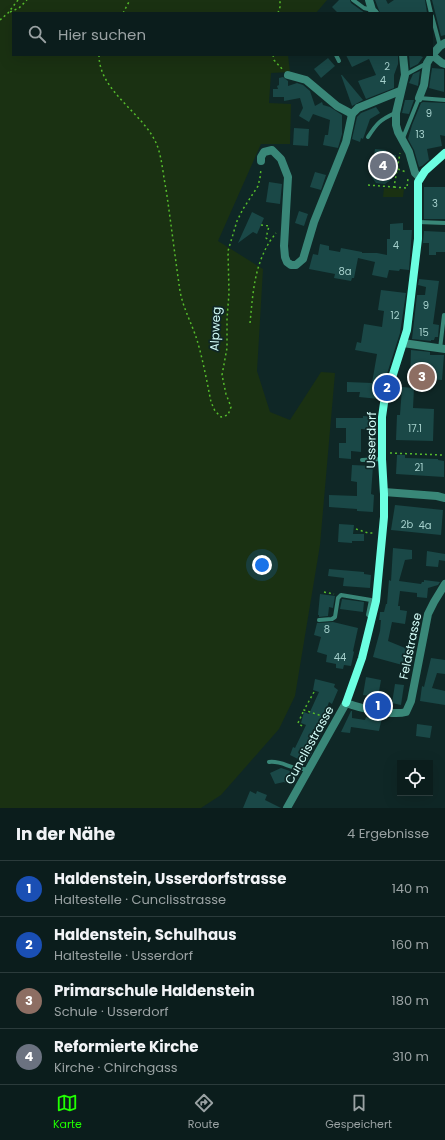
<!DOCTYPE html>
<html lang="de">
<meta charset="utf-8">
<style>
:root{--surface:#0b1d1c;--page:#192a29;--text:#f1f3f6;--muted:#9aa2a3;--line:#2b3b3b;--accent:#20ff01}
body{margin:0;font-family:Poppins,sans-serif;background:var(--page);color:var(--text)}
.controls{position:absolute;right:12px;bottom:12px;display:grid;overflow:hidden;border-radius:0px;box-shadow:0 4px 16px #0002}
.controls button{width:36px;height:36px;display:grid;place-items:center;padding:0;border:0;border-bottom:1px solid var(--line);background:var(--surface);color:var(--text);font:20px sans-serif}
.you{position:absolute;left:262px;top:565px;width:14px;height:14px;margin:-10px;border:3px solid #fff;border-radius:50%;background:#1a73e8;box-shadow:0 0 0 6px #1a73e833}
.badge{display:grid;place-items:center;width:26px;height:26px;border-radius:50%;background:var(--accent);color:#fff;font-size:13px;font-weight:700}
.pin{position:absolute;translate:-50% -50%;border:2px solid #fff;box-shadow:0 1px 4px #0006}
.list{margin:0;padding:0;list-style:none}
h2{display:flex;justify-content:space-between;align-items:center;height:52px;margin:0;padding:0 16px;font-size:17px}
h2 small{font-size:13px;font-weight:400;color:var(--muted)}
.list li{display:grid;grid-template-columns:26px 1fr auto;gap:12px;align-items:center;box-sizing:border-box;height:56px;padding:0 16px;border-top:1px solid var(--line)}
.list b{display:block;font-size:15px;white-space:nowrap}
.list p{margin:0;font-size:13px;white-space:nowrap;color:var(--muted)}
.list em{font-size:13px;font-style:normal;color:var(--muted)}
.icon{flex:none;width:22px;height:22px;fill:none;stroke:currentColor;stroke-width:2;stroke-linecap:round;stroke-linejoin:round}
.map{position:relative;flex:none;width:445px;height:808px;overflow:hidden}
.search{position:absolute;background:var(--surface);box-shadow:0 4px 16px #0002;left:12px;right:12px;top:12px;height:44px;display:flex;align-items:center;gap:10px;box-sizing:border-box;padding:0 14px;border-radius:0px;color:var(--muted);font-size:15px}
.sheet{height:276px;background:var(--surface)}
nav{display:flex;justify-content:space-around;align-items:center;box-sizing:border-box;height:56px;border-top:1px solid var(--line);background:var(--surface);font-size:11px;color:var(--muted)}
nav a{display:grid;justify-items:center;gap:2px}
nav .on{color:var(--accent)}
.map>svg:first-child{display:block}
.green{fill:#1a3112}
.building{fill:#1a4847}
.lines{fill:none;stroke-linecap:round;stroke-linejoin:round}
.path{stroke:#55bb2c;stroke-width:1.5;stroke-dasharray:2 3;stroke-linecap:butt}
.lane{stroke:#398778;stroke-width:4}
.street{stroke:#398778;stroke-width:8}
.secondary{stroke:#6cffe2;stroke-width:8}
.labels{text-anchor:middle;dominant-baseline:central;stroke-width:3.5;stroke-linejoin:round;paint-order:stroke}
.number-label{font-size:10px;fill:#a6d1cd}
.street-label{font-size:12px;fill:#d5fffa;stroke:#0f2726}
</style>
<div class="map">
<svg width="445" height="808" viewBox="0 0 445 808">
<rect width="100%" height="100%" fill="#0f2726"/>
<g class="green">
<polygon points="0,0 327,0 316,13 13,13 13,55 288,55 290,72 271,73 269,103 291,104 290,144 261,144 218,241 263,269 257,371 270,412 290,420 321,372 335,373 320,545 295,696 279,729 221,795 201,808 0,808"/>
<polygon points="384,188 404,189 403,197 383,197"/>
</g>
<g class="building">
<polygon points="339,0 350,0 351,3 365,13 338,13 332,7"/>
<polygon points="375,0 386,0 388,4 394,0 425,0 427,13 380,13"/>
<polygon points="432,0 445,0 445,35 441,36"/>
<polygon points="346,55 398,55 398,64 394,75 394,88 366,99 358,81 376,75 369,59 352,67"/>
<polygon points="409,55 418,55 423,57 418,64 410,68"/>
<polygon points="328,58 335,66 321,78 314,69"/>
<polygon points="432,68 444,69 444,92 429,88"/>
<polygon points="420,71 418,86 409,83 413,74"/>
<polygon points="341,75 342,75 363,100 352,106"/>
<polygon points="283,77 288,81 288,86 297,83 303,85 310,91 315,106 322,102 323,105 330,107 342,115 342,134 338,148 323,145 325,135 328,135 330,120 313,114 309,122 299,116 303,108 300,98 284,101 284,97 273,97 273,89 278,89 277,86 279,85 279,78"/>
<polygon points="405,100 414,100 409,114 402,113"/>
<polygon points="423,102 445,103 445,136 440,135 442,146 427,149 429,160 422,166 419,167 414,150 408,139 412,125 421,103"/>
<polygon points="376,107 380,113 370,119 363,139 361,138 360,142 352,139 357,117 361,113"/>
<polygon points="294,128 309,129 308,146 293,145"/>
<polygon points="375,149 386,150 385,154 396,155 392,179 385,184 376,183 371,176"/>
<polygon points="315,172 326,175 321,190 310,187"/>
<polygon points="269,182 282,184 280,204 266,202"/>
<rect x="424" y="187" width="21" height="32"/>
<polygon points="299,211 308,214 304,226 295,223"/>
<polygon points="252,212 264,218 257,234 253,232 238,243"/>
<polygon points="403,223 403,230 412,230 409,270 400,269 399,271 389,270 387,278 372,275 375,262 358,258 354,278 352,278 351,281 334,278 335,274 309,269 313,254 318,255 320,244 329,246 329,250 340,252 341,248 362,252 362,253 377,253 387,255 387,239 390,239 390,224"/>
<polygon points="424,231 445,232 445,252 436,252 436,255 429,255 429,243 423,243"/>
<polygon points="419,279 439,281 433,324 439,325 438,337 435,337 434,340 431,340 431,341 412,339 417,295 425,295 426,287 418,285"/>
<polygon points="381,290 406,293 400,333 379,399 359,397 360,392 347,392 347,382 372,383 377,354 355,350 357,342 361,343 364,324 382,327 384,311 378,310"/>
<polygon points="411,350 430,352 430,355 444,355 442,380 410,378"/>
<polygon points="402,387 414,388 413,408 434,409 433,441 396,440 397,415 400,415"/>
<polygon points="363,416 375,417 375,430 361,429 361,452 351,451 351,459 339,458 339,443 346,443 346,428 336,428 336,418 363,418"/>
<polygon points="397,455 405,455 405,458 438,459 438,460 444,461 444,477 396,474"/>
<polygon points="352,465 373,466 371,494 374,495 373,512 357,511 357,509 329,507 329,495 357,496 357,482 351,481"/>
<polygon points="395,505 443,510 441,535 391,530"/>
<polygon points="339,524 354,525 353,534 364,534 364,541 352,541 352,543 338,542"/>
<polygon points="393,548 412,550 412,559 405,560 399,581 421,584 422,582 424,582 424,580 440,582 438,585 428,588 427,598 417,597 417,593 400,591 398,606 400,606 400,610 407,611 405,624 392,622 388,641 410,650 406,666 373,657 380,631 381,620 379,620 380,612 384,612 386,604 387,604 389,580 391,581"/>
<polygon points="427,551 445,554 445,561 439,560 438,567 426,566"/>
<polygon points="329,569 364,572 364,574 371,575 370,588 343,586 344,578 328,576"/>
<polygon points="320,594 335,596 333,608 329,607 328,616 319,617 319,615 318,615"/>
<polygon points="342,599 364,602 363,612 340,609"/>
<polygon points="333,622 358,628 353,651 354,652 351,666 344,665 343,669 336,668 336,664 326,662 327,655 317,652 321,637 314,635 317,623"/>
<polygon points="431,658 445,660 445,674 437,673 432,688 445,691 445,705 420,701 422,686 424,687"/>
<polygon points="366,677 381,680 378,697 363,695"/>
<polygon points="315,679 335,684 334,687 338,690 332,704 329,702 321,725 324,728 319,737 308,751 312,753 306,763 290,755 293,747 295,748 306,725 301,723 304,712 309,714 319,692 313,690"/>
<polygon points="395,684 404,685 401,705 392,703"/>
<polygon points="351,711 352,711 352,718 365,720 366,717 370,718 370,715 382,717 379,731 351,727 350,733 341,732"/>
<polygon points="417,724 432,726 430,738 416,736"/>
<polygon points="281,768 293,772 288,784 284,782 275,784 270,773"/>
<polygon points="250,791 256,794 257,791 267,795 265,800 281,808 243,808"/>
</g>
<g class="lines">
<g class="path">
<polyline points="10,12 19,8 27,0"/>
<polyline points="123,13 130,0"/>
<polyline points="278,13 280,7 280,0"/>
<polyline points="0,20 8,13 18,0"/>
<path d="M99 55C99 92 144 113 157 145 162 158 163 175 166 189 171 223 175 257 180 291 183 308 192 324 197 340 203 360 207 382 211 402L215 411 221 417 228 415 231 407 226 394 222 375 227 348V319L229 293 228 251 237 221 243 209 258 186 260 178 261 169"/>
<polyline points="273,55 274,60 283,70"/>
<polyline points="398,169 406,172"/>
<polyline points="368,185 394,187 400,153"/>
<polyline points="394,187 407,188 408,178"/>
<polyline points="261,225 269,226 266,238 270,241 276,233"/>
<path d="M250 323C253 293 254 267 270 241"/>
<polyline points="390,453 443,455"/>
<polyline points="356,529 368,533 373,533"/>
<polyline points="324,592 334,594"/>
<polyline points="314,692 304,710 328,718"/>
<polyline points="302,726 298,723 304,710"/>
</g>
<g class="lane">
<polyline points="353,0 364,8 372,10"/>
<polyline points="428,0 431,13"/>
<polyline points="432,16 440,46"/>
<polyline points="336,55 339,61"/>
<polyline points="405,75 427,63"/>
<path d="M368 137C377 123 380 120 395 113"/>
<polyline points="403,138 419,98 445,100"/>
<polyline points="418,222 445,223"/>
<polyline points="440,349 444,315"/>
<polyline points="362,460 382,459"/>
<polyline points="319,620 332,619 335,617 338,598 341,595 371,600 368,615 372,618"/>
<path d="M269 762C283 760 292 771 309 769"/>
</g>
<g class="street">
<polyline points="369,0 372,10 375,13"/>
<polyline points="445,43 440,46 432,55 442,63 445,64"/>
<polyline points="403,55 405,75 396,113 396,125 398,132 409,152 415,173 420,178"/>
<polyline points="288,75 306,80 337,106 352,114"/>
<polyline points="419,98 424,85 427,63 432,55"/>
<polyline points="261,161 261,157 264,152 272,150 281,159 288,177 284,246 285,257 287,262 291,265 296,265 303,259 314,222 346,142 352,114 358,108 400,91"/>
<polyline points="403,343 445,349"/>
<polyline points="384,492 437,496 445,498"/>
<path d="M287 808 346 703C360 708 392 716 406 712L411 701 428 614 434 602 445 584"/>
</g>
<polyline class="secondary" points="346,703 362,658 376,601 384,517 384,494 382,459 382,417 384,403 407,330 418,239 418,182 425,171 445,153"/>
</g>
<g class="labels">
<g class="number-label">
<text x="387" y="66">2</text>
<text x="383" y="80">4</text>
<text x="429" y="113">9</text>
<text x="420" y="134">13</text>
<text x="435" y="203">3</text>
<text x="396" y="245">4</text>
<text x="345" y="271">8a</text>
<text x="426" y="305">9</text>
<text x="395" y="315">12</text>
<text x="424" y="332">15</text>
<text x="415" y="428">17.1</text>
<text x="419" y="467">21</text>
<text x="407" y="524">2b</text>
<text x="425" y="525">4a</text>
<text x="327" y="629">8</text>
<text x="340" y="657">44</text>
</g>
<g class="street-label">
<text transform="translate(215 329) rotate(-87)">Alpweg</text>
<text transform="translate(371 440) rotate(-89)">Usserdorf</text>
<text transform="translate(410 646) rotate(-78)">Feldstrasse</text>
<text transform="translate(309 745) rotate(-61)">Cunclisstrasse</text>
</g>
</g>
</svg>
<div class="controls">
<button><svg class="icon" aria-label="locate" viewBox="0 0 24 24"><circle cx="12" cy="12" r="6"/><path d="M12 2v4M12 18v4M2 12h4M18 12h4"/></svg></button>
</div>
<div class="you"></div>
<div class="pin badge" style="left:378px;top:706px;background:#1a4fb4">1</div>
<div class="pin badge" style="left:387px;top:388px;background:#1a4fb4">2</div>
<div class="pin badge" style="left:422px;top:377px;background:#8d6e63">3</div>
<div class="pin badge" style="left:383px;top:166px;background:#6b7280">4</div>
<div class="search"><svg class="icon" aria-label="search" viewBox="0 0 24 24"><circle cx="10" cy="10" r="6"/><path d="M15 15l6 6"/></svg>Hier suchen</div>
</div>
<section class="sheet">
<h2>In der Nähe<small>4 Ergebnisse</small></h2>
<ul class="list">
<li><span class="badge" style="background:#1a4fb4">1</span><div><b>Haldenstein, Usserdorfstrasse</b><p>Haltestelle · Cunclisstrasse</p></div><em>140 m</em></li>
<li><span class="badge" style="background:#1a4fb4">2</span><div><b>Haldenstein, Schulhaus</b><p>Haltestelle · Usserdorf</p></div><em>160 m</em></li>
<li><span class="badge" style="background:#8d6e63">3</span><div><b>Primarschule Haldenstein</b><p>Schule · Usserdorf</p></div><em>180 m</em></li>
<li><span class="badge" style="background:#6b7280">4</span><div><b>Reformierte Kirche</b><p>Kirche · Chirchgass</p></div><em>310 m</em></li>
</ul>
</section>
<nav>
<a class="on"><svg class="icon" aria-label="map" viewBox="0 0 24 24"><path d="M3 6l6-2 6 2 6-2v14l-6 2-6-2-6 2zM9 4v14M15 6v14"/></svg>Karte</a>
<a><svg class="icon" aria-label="directions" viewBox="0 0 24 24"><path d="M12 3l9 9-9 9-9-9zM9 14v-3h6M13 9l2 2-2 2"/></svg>Route</a>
<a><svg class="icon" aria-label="saved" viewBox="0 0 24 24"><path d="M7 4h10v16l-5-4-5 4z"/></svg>Gespeichert</a>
</nav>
